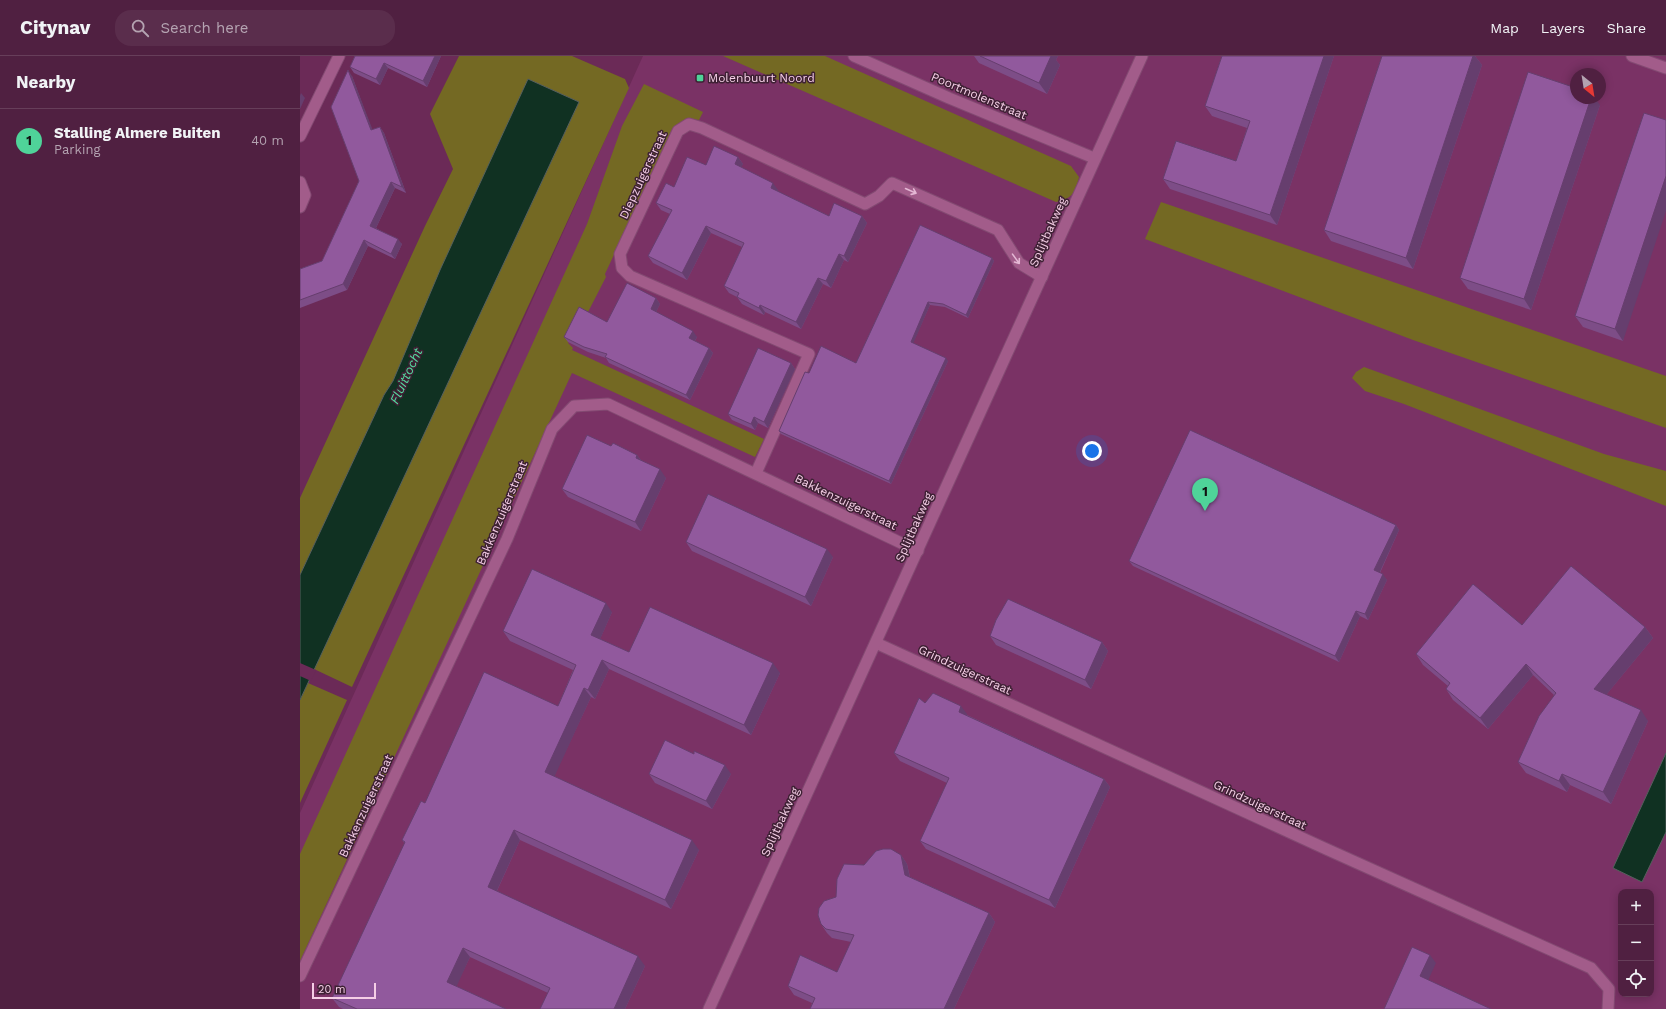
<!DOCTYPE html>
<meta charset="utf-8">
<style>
:root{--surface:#502041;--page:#5a2d4c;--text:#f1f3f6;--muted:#b4a3b1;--line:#673e5a;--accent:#4fd399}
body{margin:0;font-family:"Work Sans",sans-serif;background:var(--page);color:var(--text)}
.controls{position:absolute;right:12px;bottom:12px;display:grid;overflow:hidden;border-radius:8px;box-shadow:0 2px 10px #0003}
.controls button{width:36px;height:36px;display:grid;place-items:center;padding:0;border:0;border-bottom:1px solid var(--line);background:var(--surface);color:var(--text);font:20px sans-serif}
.compass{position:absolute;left:1270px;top:12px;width:36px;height:36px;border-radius:50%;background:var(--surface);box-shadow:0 2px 10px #0003;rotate:150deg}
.scale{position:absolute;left:12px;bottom:10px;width:64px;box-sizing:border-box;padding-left:4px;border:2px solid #f5cee6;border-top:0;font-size:11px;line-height:14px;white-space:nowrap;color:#f5cee6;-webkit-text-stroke:3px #3e2134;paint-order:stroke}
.you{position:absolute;left:792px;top:395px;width:14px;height:14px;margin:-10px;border:3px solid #fff;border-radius:50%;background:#1a73e8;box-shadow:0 0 0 6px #1a73e833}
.badge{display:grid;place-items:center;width:26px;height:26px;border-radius:50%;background:var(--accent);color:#111;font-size:13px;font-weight:700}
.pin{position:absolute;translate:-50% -33px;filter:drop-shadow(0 1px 2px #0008)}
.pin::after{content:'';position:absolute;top:21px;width:14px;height:12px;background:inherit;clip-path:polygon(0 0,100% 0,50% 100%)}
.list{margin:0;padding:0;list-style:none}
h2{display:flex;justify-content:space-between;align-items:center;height:52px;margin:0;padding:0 16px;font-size:17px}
h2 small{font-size:13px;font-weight:400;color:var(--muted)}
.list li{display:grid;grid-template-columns:26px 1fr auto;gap:12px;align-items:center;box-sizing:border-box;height:64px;padding:0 16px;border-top:1px solid var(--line)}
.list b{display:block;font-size:15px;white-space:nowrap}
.list p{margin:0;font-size:13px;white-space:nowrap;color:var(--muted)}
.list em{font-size:13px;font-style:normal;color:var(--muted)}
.icon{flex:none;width:22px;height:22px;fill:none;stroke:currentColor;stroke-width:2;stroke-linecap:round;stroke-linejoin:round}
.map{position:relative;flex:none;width:1366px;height:953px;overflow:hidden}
header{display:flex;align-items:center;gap:24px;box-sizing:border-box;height:56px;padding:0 20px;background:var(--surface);border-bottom:1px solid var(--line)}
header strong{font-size:19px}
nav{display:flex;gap:22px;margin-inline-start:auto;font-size:14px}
.search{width:280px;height:36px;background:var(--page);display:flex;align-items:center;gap:10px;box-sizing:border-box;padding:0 14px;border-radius:16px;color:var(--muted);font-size:15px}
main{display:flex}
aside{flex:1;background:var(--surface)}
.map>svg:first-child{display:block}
.built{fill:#7a3265;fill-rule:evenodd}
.green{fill:#746923}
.water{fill:#103122;stroke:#55605d}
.pier{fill:#6b2a57}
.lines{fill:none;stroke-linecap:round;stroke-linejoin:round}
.minor-casing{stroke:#834a72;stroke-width:13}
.minor{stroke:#a25c8a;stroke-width:11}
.wall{fill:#7d4d87}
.shaded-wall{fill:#663e6e}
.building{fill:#91599d;stroke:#663e6e}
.oneway{stroke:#e4b7d4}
.poi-dot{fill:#4fd399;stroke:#3e2134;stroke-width:1.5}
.labels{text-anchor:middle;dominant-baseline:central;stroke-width:3;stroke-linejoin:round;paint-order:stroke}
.poi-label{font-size:12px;fill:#f5cee6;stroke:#3e2134;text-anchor:start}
.street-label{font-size:12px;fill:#f5cee6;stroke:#3e2134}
.water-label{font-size:13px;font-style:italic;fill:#53dea0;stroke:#3e2134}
</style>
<header>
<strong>Citynav</strong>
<div class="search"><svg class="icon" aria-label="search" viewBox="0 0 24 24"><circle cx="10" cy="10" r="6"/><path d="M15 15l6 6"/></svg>Search here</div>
<nav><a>Map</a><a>Layers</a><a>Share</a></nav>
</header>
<main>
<aside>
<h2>Nearby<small></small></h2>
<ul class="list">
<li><span class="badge">1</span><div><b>Stalling Almere Buiten</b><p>Parking</p></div><em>40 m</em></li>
</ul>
</aside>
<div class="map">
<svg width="1366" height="953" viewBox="0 0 1366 953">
<rect width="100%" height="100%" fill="#6b2a57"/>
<path class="built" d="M343 0H1366V953H0V757ZM1276 18H1300V42H1276ZM1321 836H1351V938H1321Z"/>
<g class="green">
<polygon points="159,0 272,0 325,23 329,32 52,631 14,613 279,46 228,23 93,325 84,339 0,519 0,442 125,170 153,113 130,58"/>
<path d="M423 0H525L771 110 779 121C775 137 773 142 756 146Z"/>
<path d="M344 28 403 56 399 64C387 62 380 64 372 74L305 218 306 221 287 258 283 257 268 287 273 292 272 294 464 383 455 401 272 317 0 905V798L287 168 322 70Z"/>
<polygon points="861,146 1366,320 1366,372 1113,284 845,183"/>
<polygon points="1064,311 1304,398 1366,415 1366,450 1104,348 1065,335 1052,322 1056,316"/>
<polygon points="8,627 47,644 0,747 0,644"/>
</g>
<g class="water">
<polygon points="228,23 279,46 0,644 0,519 84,339 93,325 140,214"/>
<polygon points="1366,697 1366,776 1342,826 1313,812"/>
</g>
<polygon class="pier" points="0,607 16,614 11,625 0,620"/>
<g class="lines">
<defs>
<g id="minor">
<polyline points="554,0 649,42 794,102"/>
<polyline points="1332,0 1366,12"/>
<polyline points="0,80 39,0"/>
<polyline points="0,126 5,139 0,151"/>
<polyline points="456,417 509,298 330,220 322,212 320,198 378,75 389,68 402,72 565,148 579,140 592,127 698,174 719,207 742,221"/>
<polyline points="576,587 1024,792 1291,912 1309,933 1308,953"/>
<polyline points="0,920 207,483 252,373 274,350 308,348 618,495"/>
<polyline points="409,953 842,0"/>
</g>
</defs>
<use href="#minor" class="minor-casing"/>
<use href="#minor" class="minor"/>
</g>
<g class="wall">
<polygon points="55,0 141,0 127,31 88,12 80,29 54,17 50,11"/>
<polygon points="674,0 758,0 756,4 760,9 747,38 679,7"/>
<polygon points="922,0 1034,0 977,169 870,133 863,123 936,105 947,72 912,60 905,50"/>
<polygon points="1082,0 1175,0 1182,9 1113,213 1031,185 1024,174"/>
<polygon points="52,20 72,74 80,71 84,77 106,137 95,132 76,172 102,188 95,203 68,190 47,234 0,252 0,213 22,205 59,125"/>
<polygon points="1300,49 1231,254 1168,233 1160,222"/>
<polygon points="1366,64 1323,285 1283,271 1275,260"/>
<polygon points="438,101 443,108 441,111 478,134 477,135 529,160 562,160 567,167 548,206 544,204 531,232 523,228 501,273 465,256 464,259 442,248 437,241 429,237 424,230 442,191 411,177 387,224 353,207 348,200 370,158 361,154 356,147 374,131 406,109"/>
<polygon points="620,169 692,202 694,205 668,262 645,251 630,249 613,287 648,305 591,428 481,378 479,375 509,317 556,307"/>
<polygon points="356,242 360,248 356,256 397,281 395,285 409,292 413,297 390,344 309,307 306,302 288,296 268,286 264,281 307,266"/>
<polygon points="491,307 495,313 468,372 458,367 455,374 432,364 428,358"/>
<polygon points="311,390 337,399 341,404 366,422 341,475 268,441 262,433"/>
<polygon points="1096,469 1099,474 1080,517 1087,524 1068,564 1060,560 1039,606 833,510 829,505"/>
<polygon points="386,486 533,501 511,550 392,495"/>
<polygon points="312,556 300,583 329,596 480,617 451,679 309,613 295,643 291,641 254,720 399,794 371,853 220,784 211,804 197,835 345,910 325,953 240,953 248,937 170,901 156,930 206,953 43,953 39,951 32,942 105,788 102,784 125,747 258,650 273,614 210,585 203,575"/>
<polygon points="1222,569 1345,571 1353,582 1306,639 1348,665 1311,748 1270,729 1267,736 1226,717 1218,706 1254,639 1233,619 1188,673 1153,644 1146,633 1148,630 1123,609 1116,598"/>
<polygon points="690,580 802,586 808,595 791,633 696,589"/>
<polygon points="625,647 667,658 667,659 804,723 810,731 755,852 626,793 620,785 647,727 600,705 594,697"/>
<polygon points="394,698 431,718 412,753 355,727 349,718"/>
<polygon points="601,799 607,808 610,821 689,857 695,866 654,953 510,953 512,947 494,939 488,930 537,916 551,886 532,882 527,877 521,868 536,841"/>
</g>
<g class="shaded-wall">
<polygon points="135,0 141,0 127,31 123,25"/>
<polygon points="750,0 758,0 756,4 760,9 747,38 739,27"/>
<polygon points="1024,0 1034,0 977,169 970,159"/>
<polygon points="1173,0 1175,0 1182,9 1113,213 1106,202"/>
<polygon points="84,7 88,12 80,29 76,23"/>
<polygon points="48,14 52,20 75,80 71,74"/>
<polygon points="1,37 5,42 0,53 0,40"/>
<polygon points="1291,42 1295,42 1300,49 1231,254 1224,243"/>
<polygon points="80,71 84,77 106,137 102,131"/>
<polygon points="438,101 443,108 440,114 435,108"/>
<polygon points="1366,120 1366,155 1323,285 1315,273"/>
<polygon points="91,126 95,132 74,176 70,170"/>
<polygon points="473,127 478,134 476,138 471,132"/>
<polygon points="562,160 567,167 548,206 544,200"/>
<polygon points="406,170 411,177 387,224 382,217"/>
<polygon points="98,183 102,188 95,203 91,198"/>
<polygon points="64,184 68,190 47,234 43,228"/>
<polygon points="539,198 544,204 531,232 526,225"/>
<polygon points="692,202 694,205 668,262 666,259"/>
<polygon points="518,222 523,228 501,273 496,266"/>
<polygon points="356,242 360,248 355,258 351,253"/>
<polygon points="628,246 630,249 613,288 611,286"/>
<polygon points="460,249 465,256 464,259 459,252"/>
<polygon points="393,275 397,281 393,288 389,282"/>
<polygon points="409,292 413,297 390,344 386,339"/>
<polygon points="646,302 648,305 591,428 589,425"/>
<polygon points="491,307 495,313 468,372 464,366"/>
<polygon points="454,361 458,367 455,374 451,368"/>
<polygon points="337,399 343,407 336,402"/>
<polygon points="360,413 366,422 341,475 335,466"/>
<polygon points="1096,469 1099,474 1078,520 1074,514"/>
<polygon points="527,493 533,501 511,550 505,541"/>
<polygon points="1083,518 1087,524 1068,564 1065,558"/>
<polygon points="306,547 312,556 298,588 291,579"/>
<polygon points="1056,555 1060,560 1039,606 1035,600"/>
<polygon points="1345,571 1353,582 1302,644 1294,633"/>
<polygon points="802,586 808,595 791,633 785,624"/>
<polygon points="302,604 309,613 295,643 288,634"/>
<polygon points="473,607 480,617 451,679 444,669"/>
<polygon points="1226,608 1233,619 1188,673 1180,662"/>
<polygon points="284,632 291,641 252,726 245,716"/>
<polygon points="661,650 667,658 665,664 659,656"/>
<polygon points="1341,654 1348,665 1311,748 1303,736"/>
<polygon points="425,709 431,718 412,753 406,745"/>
<polygon points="1262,718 1270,729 1267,736 1259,725"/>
<polygon points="804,723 810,731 755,852 749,844"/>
<polygon points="214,774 220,784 194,841 188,831"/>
<polygon points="392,784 399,794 371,853 365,844"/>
<polygon points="601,799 607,808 611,827 605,819"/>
<polygon points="689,857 695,866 654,953 644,953"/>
<polygon points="163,892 170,901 154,936 147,926"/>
<polygon points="1130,899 1136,907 1126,929 1120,920"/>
<polygon points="338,900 345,910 325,953 314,953"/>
</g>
<g class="building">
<polygon points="55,0 135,0 123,25 84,7 76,23 50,11"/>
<polygon points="680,0 751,0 739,27"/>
<polygon points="922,0 1024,0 970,159 863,123 876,85 936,105 950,65 905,50"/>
<polygon points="1082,0 1173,0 1106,202 1024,174"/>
<polygon points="48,14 71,74 80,71 102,131 91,126 70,170 98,183 91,198 64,184 43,228 0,244 0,213 22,205 59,125 31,51"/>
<polygon points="1228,16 1276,32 1276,42 1291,42 1224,243 1160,222"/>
<polygon points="1344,57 1366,64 1366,120 1315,273 1275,260"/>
<polygon points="414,90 438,101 435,108 473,127 471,132 529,160 534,147 562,160 544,200 539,198 526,225 518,222 496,266 460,249 459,252 437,241 439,237 424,230 444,187 406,170 382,217 348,200 372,154 356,147 366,127 374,131 387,101 406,109"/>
<polygon points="620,169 692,202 666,259 643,248 628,246 611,286 646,302 589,425 479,375 505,316 509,317 521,290 556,307"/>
<polygon points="327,227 356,242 351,253 393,275 389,282 409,292 386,339 305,301 307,298 284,291 264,281 279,251 307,266"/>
<polygon points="458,292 491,307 464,366 454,361 451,368 428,358"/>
<polygon points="890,374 1096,469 1074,514 1083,518 1065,558 1056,555 1035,600 829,505"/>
<polygon points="287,379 311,390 313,387 337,399 336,402 360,413 335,466 262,433"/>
<polygon points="408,438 527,493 505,541 386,486"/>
<polygon points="1271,510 1345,571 1294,633 1341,654 1303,736 1262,718 1259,725 1218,706 1239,660 1256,637 1226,608 1180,662 1146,633 1150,627 1116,598 1173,528 1222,569"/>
<polygon points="232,513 306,547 291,579 329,596 350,551 473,607 444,669 302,604 288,634 284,632 245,716 392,784 365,844 214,774 204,795 188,831 338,900 314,953 240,953 250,932 163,892 147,926 206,953 57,953 32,942 105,786 102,784 121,745 125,747 184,616 258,650 276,609 203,575"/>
<polygon points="708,543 802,586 785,624 690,580 696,564"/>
<polygon points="633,637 661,650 659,656 804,723 749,844 620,785 649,722 594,697 619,642 625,647"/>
<polygon points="365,684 394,698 394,695 425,709 406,745 349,718"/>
<polygon points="583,793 591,793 601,799 605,819 689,857 644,953 510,953 515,942 488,930 500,899 537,916 554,879 526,873 521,868 518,859 519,852 524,845 536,841 537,823 544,808 564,809 576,795"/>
<polygon points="1112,891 1130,899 1120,920 1191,953 1084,953"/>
</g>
<defs><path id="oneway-shaft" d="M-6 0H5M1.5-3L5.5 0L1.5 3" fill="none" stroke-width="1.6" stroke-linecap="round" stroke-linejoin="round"/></defs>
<g class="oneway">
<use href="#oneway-shaft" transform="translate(611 135) rotate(24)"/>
<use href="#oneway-shaft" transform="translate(716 203) rotate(54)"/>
</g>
<rect class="poi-dot" x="396" y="18" width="8" height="8" rx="2"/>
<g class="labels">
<g class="poi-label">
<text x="408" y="22">Molenbuurt Noord</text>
</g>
<g class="street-label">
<text transform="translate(679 40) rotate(23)">Poortmolenstraat</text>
<text transform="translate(343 119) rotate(-65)">Diepzuigerstraat</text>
<text transform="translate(748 176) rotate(-66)">Splijtbakweg</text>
<text transform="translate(546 446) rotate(26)">Bakkenzuigerstraat</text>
<text transform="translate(202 457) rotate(-67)">Bakkenzuigerstraat</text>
<text transform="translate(614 471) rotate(-66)">Splijtbakweg</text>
<text transform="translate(665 614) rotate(25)">Grindzuigerstraat</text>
<text transform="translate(960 749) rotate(25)">Grindzuigerstraat</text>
<text transform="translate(66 750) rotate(-65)">Bakkenzuigerstraat</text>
<text transform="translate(480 766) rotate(-65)">Splijtbakweg</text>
</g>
<g class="water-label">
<text transform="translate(106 320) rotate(-65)">Fluittocht</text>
</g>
</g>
</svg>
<div class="controls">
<button>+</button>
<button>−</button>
<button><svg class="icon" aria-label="locate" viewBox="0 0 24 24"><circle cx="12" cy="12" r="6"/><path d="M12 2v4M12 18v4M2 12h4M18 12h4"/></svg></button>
</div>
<svg class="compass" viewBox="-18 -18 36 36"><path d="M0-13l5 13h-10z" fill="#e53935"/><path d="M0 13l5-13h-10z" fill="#b4a3b1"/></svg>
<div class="scale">20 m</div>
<div class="you"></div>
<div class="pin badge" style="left:905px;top:455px">1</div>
</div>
</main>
